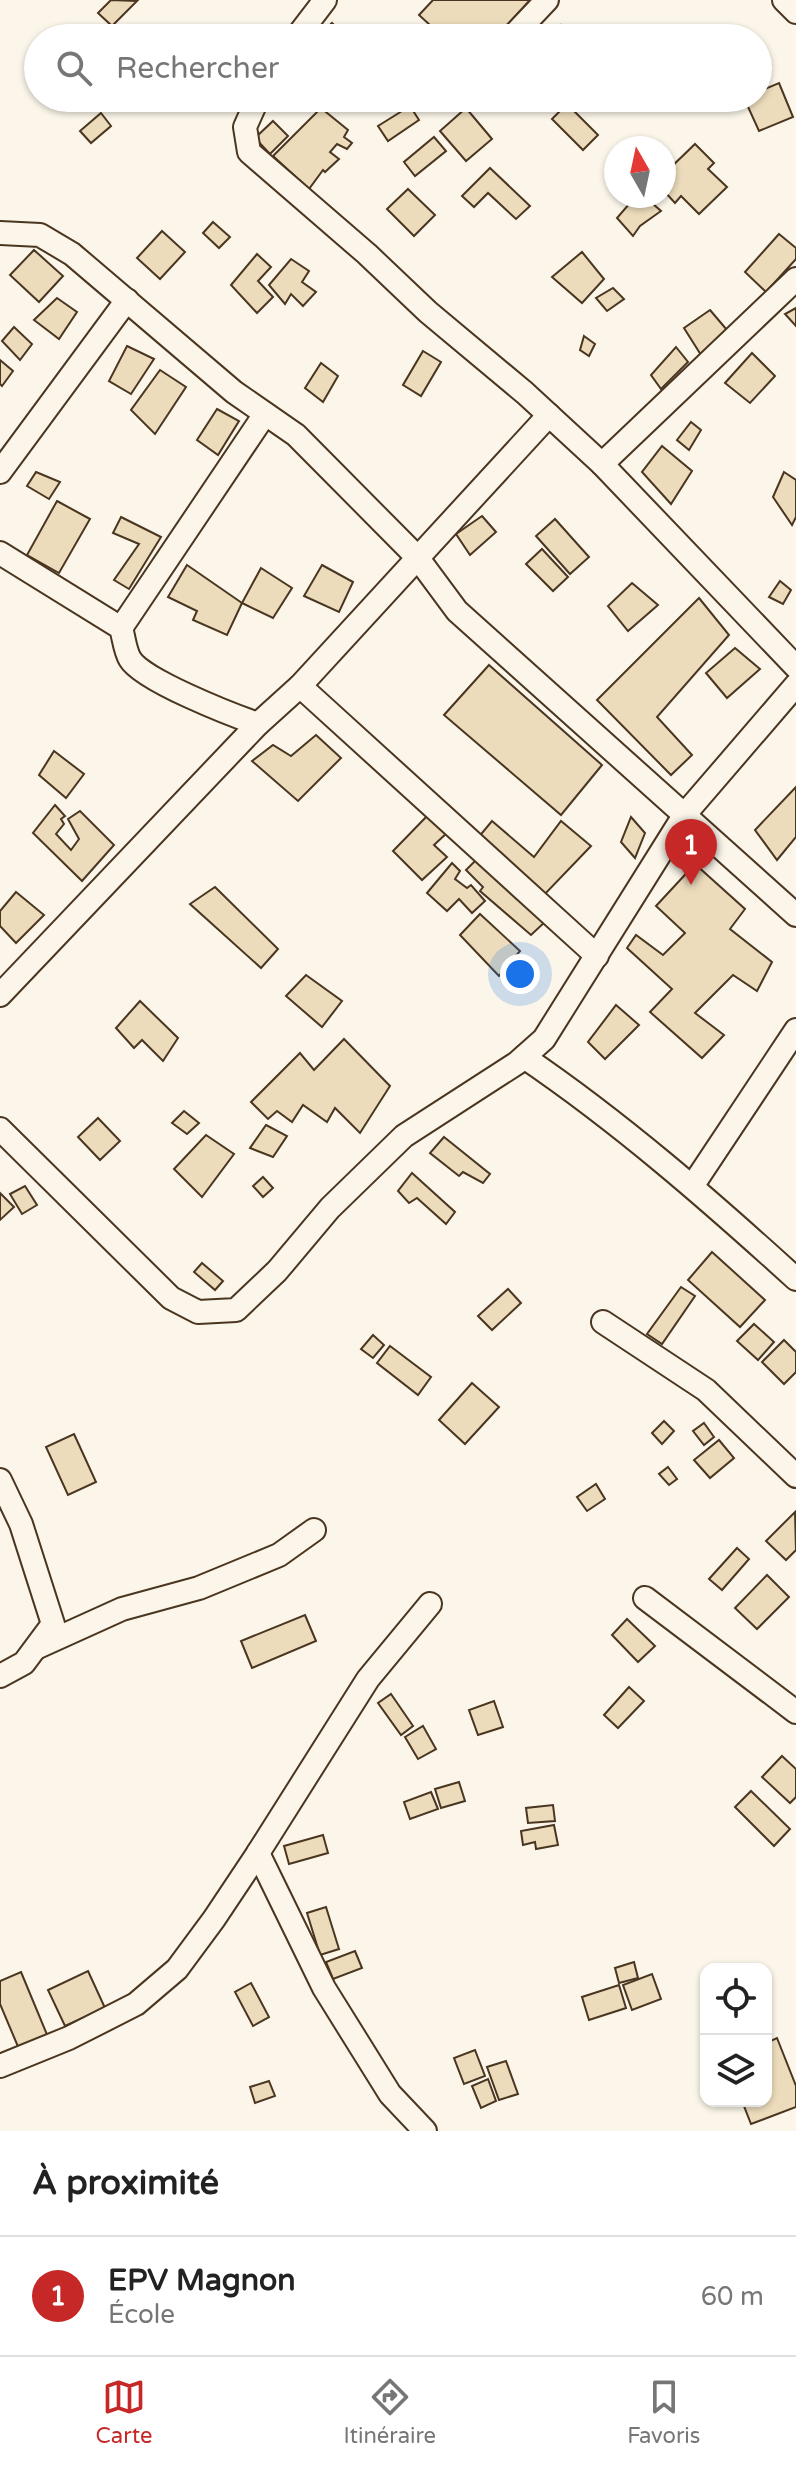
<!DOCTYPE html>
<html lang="fr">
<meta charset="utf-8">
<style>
:root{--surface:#fff;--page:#f2f2f2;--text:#222;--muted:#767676;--line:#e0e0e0;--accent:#c62828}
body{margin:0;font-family:"Varela Round",sans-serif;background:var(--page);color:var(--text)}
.controls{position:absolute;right:24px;bottom:24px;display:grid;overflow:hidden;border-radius:16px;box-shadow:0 2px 6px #0004}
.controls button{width:72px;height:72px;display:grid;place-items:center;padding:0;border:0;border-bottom:2px solid var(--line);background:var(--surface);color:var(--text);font:40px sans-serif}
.compass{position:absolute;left:604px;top:136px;width:72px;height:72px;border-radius:50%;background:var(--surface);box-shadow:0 2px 6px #0004;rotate:351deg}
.you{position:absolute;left:520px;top:974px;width:28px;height:28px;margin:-20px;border:6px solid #fff;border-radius:50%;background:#1a73e8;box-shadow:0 0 0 12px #1a73e833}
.badge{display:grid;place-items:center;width:52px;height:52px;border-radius:50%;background:var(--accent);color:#fff;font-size:26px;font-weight:700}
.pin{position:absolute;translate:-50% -66px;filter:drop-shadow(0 2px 4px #0008)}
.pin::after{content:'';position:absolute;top:42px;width:28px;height:24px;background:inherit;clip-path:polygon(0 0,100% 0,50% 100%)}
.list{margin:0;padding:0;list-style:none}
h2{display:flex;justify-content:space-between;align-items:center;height:104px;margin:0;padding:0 32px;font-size:34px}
h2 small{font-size:26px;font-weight:400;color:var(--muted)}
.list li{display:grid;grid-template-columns:52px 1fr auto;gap:24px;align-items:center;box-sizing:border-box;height:120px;padding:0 32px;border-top:2px solid var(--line)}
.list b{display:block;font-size:30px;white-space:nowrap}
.list p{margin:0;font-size:26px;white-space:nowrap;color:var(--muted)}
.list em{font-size:26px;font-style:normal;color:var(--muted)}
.icon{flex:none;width:44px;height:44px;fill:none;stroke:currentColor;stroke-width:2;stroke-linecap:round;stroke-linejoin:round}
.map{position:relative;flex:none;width:796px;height:2131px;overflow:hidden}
.search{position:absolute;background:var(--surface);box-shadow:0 2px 6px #0004;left:24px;right:24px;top:24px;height:88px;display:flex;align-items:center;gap:20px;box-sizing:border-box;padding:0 28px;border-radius:44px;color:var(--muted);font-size:30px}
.sheet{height:224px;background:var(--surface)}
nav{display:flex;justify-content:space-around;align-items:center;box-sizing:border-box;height:112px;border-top:2px solid var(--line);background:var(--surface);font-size:22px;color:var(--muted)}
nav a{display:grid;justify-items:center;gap:4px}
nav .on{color:var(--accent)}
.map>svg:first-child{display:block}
.building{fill:#ecdcbc;stroke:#4a3520;stroke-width:2}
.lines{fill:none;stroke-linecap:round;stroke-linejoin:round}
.minor-casing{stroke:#4a3520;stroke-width:26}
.minor{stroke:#fbf6e9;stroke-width:22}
</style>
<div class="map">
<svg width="796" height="2131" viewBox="0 0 796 2131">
<rect width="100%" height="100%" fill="#fbf6e9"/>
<g class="building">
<polygon points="111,0 137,1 112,26 98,13"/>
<polygon points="433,0 530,0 495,38 444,38 419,15"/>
<polygon points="332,23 347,38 316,38"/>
<polygon points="561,25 576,38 554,38 551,36"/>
<polygon points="779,83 793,117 759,131 744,98 758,98 758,92"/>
<polygon points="567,104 598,135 583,150 552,119"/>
<polygon points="410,106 419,120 388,141 378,126"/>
<polygon points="321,108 348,130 344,137 352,143 347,149 337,144 330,152 339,159 325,172 323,170 309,189 273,156"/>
<polygon points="466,108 492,139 466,161 440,131"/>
<polygon points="101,113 111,126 91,143 80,131"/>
<polygon points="273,121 288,136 270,154 255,138"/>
<polygon points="434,137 446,151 415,176 404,162"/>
<polygon points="695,144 714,163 708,169 727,187 699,214 681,196 675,203 664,191 664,174"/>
<polygon points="490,168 530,206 516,219 488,193 474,207 462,196"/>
<polygon points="408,189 435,215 414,236 387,209"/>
<polygon points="636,196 644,196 661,211 640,226 633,236 617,218"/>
<polygon points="213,222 230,237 219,248 203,233"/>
<polygon points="162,231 185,252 160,279 137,258"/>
<polygon points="779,234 796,248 796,259 766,292 745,272"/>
<polygon points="34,250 63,276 39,302 10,275"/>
<polygon points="582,252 604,279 582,303 552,277"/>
<polygon points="257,254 271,267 258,281 273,297 257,313 231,285"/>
<polygon points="291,259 309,271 302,282 316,292 303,306 291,294 285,304 269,285"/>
<polygon points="613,288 624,299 607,311 596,298"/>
<polygon points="57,298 77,312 59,339 34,320"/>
<polygon points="796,308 796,326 785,314"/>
<polygon points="710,310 727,330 701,355 684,328"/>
<polygon points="14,327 32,344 20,360 2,341"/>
<polygon points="584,336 595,344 589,356 580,350"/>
<polygon points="127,346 154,359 131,394 109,381"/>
<polygon points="676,347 688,362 661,389 651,375"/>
<polygon points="423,351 441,362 421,396 403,385"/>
<polygon points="752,353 775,376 750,403 725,383"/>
<polygon points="0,360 13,371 2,386 0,384"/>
<polygon points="321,363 338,376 323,402 305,388"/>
<polygon points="160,370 186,387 155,434 131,410"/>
<polygon points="217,409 239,421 218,455 197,440"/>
<polygon points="691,422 701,430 689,450 677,440"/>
<polygon points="662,446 692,471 671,504 642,472"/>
<polygon points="36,472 60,482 49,499 27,486"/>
<polygon points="784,472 796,480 796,517 792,525 773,497"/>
<polygon points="57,501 90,519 59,573 27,555"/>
<polygon points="482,516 496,532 470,555 456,534"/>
<polygon points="121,517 161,537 129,589 114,580 139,544 113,533"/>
<polygon points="555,519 589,557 570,574 536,536"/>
<polygon points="542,549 568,577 553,591 526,564"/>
<polygon points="187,565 242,603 227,635 193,620 197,611 168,597"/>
<polygon points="322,565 353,582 339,612 304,596"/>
<polygon points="261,568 292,588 273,618 242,603"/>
<polygon points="780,581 791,590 783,604 769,597"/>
<polygon points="632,583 658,605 628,631 608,606"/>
<polygon points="699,598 729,635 657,717 692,755 671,775 597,700"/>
<polygon points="735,648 760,669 727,698 706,673"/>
<polygon points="489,665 602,765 561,815 444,715"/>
<polygon points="316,735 341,758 298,801 252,761 273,745 291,756"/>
<polygon points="54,751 84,774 66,798 39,775"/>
<polygon points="796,787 796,837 777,860 755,830"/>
<polygon points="55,805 65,816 61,819 64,824 56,834 71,850 79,839 68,819 80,811 114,845 82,881 33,833"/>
<polygon points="430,813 449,831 434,845 447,857 422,880 393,851"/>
<polygon points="631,817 645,833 635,858 621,842"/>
<polygon points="492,821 534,857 561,821 591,846 544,895 477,839"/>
<polygon points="477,859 547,920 531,935 480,891 483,887 466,870"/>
<polygon points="452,863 460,871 455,879 467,888 471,885 485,901 472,913 459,899 447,911 427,893"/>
<polygon points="695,864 745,909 730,929 772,962 757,991 733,975 695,1013 724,1035 702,1058 650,1012 672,989 627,948 636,935 663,955 685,933 656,906"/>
<polygon points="215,887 278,949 261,968 190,904"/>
<polygon points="16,892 44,915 16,943 0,926 0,911"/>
<polygon points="480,914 520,951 499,976 460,935"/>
<polygon points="306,975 342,1001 322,1027 286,996"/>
<polygon points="140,1001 178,1038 163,1061 142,1040 134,1048 116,1028"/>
<polygon points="616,1005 639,1025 605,1059 588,1042"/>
<polygon points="344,1039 390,1086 360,1133 335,1108 327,1122 303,1105 292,1122 277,1111 268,1119 251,1102 300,1053 314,1070"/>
<polygon points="184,1111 199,1123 187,1134 172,1123"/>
<polygon points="98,1118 120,1141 100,1160 78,1137"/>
<polygon points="266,1125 287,1136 273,1157 250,1148"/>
<polygon points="206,1135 234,1154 202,1197 174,1169"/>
<polygon points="444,1137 490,1174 483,1183 463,1172 459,1176 430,1153"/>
<polygon points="412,1173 455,1212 446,1224 417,1198 409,1203 398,1191"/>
<polygon points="263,1177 273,1188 263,1197 253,1186"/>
<polygon points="25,1186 37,1205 22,1214 10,1194"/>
<polygon points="0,1193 14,1207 0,1220"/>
<polygon points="712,1252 765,1300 740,1327 688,1280"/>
<polygon points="202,1263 223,1281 215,1290 194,1272"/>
<polygon points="681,1287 695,1296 662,1344 647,1334"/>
<polygon points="508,1289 521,1303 492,1330 478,1316"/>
<polygon points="754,1324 774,1342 758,1360 737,1341"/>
<polygon points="373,1335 384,1345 373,1358 361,1349"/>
<polygon points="784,1340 796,1352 796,1372 784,1384 762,1362"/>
<polygon points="390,1346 431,1377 418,1395 377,1363"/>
<polygon points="472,1383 499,1407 465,1444 439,1420"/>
<polygon points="664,1421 674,1431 662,1444 652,1433"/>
<polygon points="704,1423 714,1437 704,1445 693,1431"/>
<polygon points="74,1434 96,1482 68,1495 46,1447"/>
<polygon points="719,1440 734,1458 710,1478 694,1460"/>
<polygon points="668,1467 677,1479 669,1485 659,1474"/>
<polygon points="596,1484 605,1499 587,1511 577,1497"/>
<polygon points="795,1512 796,1550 786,1560 766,1541"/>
<polygon points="737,1548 749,1559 722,1590 709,1579"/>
<polygon points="767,1575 789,1597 757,1629 735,1608"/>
<polygon points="305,1615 316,1641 252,1668 241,1641"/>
<polygon points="627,1619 655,1646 638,1662 612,1635"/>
<polygon points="629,1687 644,1701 618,1728 604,1715"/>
<polygon points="391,1694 413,1726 401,1735 378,1703"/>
<polygon points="494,1701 503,1727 478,1735 469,1710"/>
<polygon points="423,1726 436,1749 418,1759 405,1737"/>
<polygon points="782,1756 796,1769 796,1797 790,1803 762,1777"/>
<polygon points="459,1782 465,1801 441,1808 435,1789"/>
<polygon points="751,1791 790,1829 774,1846 735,1807"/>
<polygon points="431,1792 438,1809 410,1819 404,1802"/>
<polygon points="553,1805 555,1821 528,1823 526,1808"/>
<polygon points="554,1825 558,1845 536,1849 535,1842 523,1845 521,1831"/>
<polygon points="323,1835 328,1853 289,1864 284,1846"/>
<polygon points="326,1907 339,1949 320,1955 307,1913"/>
<polygon points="355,1951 362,1968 333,1979 326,1962"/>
<polygon points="634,1962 638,1978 619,1983 615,1968"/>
<polygon points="88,1971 105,2008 65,2026 48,1990"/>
<polygon points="21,1972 48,2037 19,2049 0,2004 0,1981"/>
<polygon points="652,1974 661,1999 632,2010 623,1985"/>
<polygon points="251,1983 269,2017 253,2026 235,1992"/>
<polygon points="619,1985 626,2008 589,2020 582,1997"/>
<polygon points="777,2038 796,2086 796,2107 751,2124 742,2101 766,2101 766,2043"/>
<polygon points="475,2050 485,2076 464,2084 454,2058"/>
<polygon points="506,2061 518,2094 499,2100 487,2067"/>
<polygon points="488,2079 496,2101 481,2108 472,2086"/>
<polygon points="269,2081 275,2096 255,2103 250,2087"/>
</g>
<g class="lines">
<defs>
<g id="minor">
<polyline points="784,0 796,12"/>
<polyline points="296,38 325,0"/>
<polyline points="511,38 547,0"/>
<polyline points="258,98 245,127 249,152 367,254 428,312 525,393 602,464 796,667"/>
<polyline points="0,233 40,235 72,254 234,392 296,435 417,557 457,611 796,915"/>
<polyline points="602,464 796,279"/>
<polyline points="0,472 127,300"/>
<path d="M0 553 121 628C124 638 125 651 130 659 142 680 232 715 258 724"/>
<polyline points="121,628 265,414"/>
<polyline points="300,686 597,956"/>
<polyline points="0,995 258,724 300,686 549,415"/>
<path d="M524 1057C621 1123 709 1200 796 1279"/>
<polyline points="0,1129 171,1298 198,1312 236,1310 277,1271 330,1208 404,1136 517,1063 544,1039 685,814 796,685"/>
<polyline points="693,1185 796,1030"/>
<polyline points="603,1322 706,1390 796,1476"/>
<polyline points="0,1480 21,1524 53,1624 24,1663 0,1676"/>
<polyline points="645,1598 796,1712"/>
<polyline points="38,1647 122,1609 199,1588 279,1555 314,1530"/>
<polyline points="258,1853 324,1988 390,2094 425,2131"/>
<polyline points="0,2066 69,2038 136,2004 177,1969 214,1919 258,1853 368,1679 430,1604"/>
</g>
</defs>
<use href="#minor" class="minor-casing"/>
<use href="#minor" class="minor"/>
</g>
</svg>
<div class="controls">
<button><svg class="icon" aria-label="locate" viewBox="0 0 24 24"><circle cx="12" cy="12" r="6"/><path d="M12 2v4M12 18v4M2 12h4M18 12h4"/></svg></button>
<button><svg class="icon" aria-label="layers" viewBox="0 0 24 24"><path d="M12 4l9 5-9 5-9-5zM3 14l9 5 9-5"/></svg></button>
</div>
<svg class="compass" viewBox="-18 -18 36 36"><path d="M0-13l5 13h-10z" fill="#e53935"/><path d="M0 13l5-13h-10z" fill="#767676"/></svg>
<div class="you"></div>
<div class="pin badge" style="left:691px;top:885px">1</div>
<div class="search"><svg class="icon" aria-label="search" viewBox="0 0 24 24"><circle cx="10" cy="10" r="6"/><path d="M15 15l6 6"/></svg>Rechercher</div>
</div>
<section class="sheet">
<h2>À proximité<small></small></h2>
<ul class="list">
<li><span class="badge">1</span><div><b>EPV Magnon</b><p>École</p></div><em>60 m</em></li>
</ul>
</section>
<nav>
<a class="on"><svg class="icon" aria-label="map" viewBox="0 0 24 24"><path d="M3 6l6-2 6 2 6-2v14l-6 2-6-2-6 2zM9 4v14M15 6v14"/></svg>Carte</a>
<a><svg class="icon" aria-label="directions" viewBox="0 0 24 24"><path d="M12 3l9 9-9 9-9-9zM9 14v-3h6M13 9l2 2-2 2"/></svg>Itinéraire</a>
<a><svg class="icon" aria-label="saved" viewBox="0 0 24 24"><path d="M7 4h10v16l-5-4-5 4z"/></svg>Favoris</a>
</nav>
